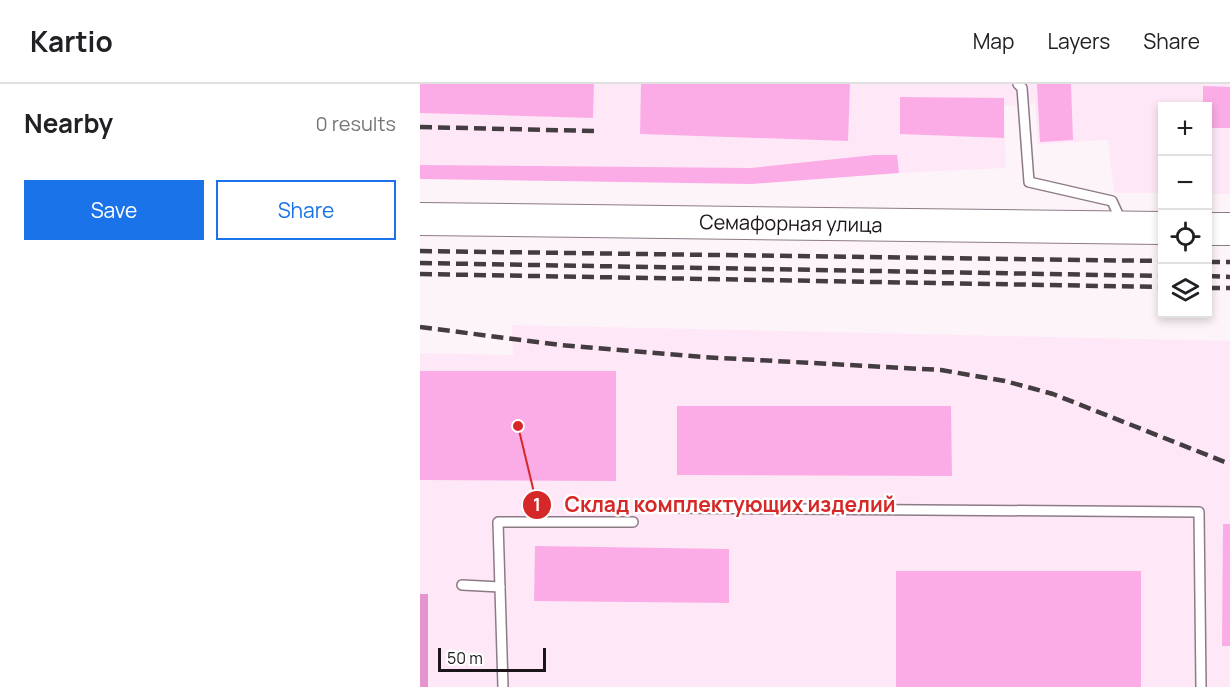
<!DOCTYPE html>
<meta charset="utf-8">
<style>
:root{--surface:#fff;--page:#f2f2f2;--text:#202124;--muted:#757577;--line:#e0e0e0;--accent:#1a73e8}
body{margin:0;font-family:Manrope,sans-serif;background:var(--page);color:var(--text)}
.controls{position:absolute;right:18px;top:18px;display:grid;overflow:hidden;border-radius:0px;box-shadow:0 3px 9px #0003}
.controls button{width:54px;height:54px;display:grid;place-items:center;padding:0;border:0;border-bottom:2px solid var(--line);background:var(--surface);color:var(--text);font:30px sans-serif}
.scale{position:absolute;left:18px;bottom:15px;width:108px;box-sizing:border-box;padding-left:6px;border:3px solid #1b1419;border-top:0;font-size:16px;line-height:21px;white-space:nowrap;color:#1b1419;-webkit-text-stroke:4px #fff;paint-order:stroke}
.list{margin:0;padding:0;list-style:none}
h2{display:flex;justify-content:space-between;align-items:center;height:78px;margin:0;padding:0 24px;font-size:26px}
h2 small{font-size:20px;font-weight:400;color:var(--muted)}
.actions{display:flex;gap:12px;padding:18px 24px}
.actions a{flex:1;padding:14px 0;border:2px solid var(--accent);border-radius:0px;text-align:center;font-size:21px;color:var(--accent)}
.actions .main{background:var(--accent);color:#fff}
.icon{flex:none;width:33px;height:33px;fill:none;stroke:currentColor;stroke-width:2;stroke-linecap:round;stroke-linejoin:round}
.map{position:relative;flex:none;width:810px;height:603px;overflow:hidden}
header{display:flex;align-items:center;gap:36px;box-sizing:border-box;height:84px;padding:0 30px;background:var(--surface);border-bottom:2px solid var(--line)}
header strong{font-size:28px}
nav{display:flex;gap:33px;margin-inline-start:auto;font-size:21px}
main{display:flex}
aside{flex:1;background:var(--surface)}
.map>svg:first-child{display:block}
.built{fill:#fee8f7}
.forest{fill:#e395cf}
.building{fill:#fbace6}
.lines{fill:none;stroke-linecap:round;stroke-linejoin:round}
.lane-casing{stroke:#8d7a87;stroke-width:12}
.highway-casing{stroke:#8d7a87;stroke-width:34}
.lane{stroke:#fff;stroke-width:9}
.highway{stroke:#fff;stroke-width:32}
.rail{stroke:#433c41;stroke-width:4.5;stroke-dasharray:12 6;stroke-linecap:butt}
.labels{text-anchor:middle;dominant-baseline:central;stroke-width:4.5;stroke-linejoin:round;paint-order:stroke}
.street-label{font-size:20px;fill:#1b1419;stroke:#fff}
.leader{fill:none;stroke:#d62828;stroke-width:2}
.callout-dot{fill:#d62828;stroke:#fff;stroke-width:2}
.mark-label{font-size:18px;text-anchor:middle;font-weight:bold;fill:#fff}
.callout-label{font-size:21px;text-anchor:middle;font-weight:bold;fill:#d62828;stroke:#fff;stroke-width:4.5;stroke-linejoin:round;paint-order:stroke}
</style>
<header>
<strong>Kartio</strong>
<nav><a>Map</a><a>Layers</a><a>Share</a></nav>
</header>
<main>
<aside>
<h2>Nearby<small>0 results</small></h2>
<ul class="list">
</ul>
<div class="actions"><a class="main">Save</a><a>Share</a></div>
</aside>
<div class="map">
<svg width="810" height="603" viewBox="0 0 810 603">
<rect width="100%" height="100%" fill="#fdf4fa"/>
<g class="built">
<polygon points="0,0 810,0 810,110 788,110 788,22 742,22 742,109 694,109 688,56 618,60 615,19 584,22 586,84 479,89 0,95"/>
<polygon points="92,241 810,257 810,603 0,603 0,269 93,271"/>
</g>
<rect class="forest" x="0" y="510" width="8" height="93"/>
<g class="building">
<polygon points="0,0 174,0 173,34 0,29"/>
<polygon points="221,0 430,0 428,57 220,50"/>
<polygon points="617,0 651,0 653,56 620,58"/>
<polygon points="783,2 810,3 810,44 788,44 788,22 783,22"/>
<polygon points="480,13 584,14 584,54 480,50"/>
<polygon points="454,71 477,71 479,89 332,100 0,95 0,81 331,84"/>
<polygon points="0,287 196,287 196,397 0,396"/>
<polygon points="257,322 531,322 532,392 257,391"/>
<polygon points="803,440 810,440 810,562 802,562"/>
<polygon points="115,462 309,465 309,519 114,517"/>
<rect x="476" y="487" width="245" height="116"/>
</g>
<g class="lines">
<defs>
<g id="lane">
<polyline points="598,0 602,4 609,98 692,117 702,139"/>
<polyline points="247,424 779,428 781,603"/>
<polyline points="42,501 80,503"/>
<polyline points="83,603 78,438 213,438"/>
</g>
<g id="highway">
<polyline points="0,135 742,144"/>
<polyline points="788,145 810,145"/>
</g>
</defs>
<use href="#lane" class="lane-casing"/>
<use href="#highway" class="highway-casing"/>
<use href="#lane" class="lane"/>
<use href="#highway" class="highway"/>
<g class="rail">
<polyline points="0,43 175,47"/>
<polyline points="0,167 742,177"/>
<polyline points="788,178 810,178"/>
<polyline points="0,179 742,192"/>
<polyline points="0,190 742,203"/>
<polyline points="788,192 810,193"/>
<polyline points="788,204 810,204"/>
<polyline points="0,243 140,261 282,273 521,286 585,297 633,310 810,380"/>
</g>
</g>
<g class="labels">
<g class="street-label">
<text transform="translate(371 139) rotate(1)">Семафорная улица</text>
</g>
</g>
<path class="leader" d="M98 342L117 421"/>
<g class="callout-dot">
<circle cx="98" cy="342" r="6"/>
<circle cx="117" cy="421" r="15"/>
</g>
<g class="mark-label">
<text x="117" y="427">1</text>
</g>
<g class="callout-label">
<text x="310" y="428">Склад комплектующих изделий</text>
</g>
</svg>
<div class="controls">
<button>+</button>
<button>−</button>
<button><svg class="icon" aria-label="locate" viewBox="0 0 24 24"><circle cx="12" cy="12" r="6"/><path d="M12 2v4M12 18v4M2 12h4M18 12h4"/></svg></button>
<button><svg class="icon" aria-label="layers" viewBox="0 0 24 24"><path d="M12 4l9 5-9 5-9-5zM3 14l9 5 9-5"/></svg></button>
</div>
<div class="scale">50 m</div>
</div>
</main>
